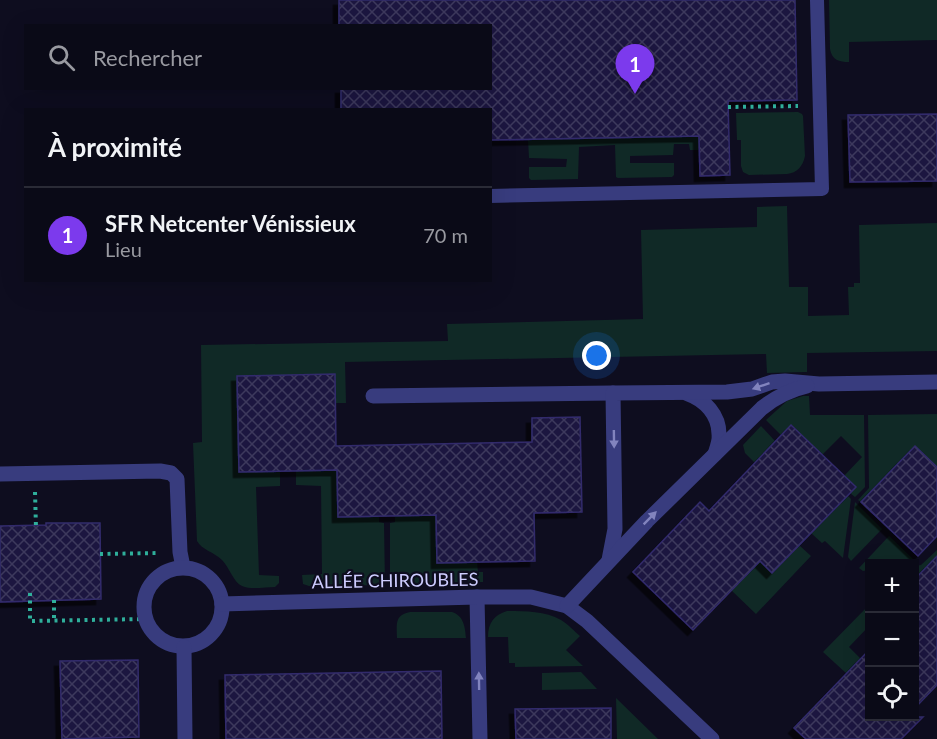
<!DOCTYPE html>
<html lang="fr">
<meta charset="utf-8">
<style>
:root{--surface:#0a0a17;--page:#181824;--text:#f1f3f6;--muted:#999aa1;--line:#2a2b36;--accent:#7c3aed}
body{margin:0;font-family:Lato,sans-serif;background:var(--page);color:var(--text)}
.controls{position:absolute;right:18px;bottom:18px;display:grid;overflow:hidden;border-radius:0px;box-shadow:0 6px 24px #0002}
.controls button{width:54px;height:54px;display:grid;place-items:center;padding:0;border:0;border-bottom:2px solid var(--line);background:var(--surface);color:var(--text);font:30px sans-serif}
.you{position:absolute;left:597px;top:356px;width:21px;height:21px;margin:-15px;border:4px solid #fff;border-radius:50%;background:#1a73e8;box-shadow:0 0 0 9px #1a73e833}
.badge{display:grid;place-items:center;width:39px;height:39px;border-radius:50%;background:var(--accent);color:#fff;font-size:20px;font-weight:700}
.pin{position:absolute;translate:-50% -50px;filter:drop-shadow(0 2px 3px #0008)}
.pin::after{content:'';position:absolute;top:32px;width:21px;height:18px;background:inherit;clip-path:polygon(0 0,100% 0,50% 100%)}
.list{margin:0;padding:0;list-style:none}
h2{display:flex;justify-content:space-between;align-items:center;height:78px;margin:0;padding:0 24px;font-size:26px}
h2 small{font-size:20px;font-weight:400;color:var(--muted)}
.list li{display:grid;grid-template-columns:39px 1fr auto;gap:18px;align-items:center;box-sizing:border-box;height:96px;padding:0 24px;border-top:2px solid var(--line)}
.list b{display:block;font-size:22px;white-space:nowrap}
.list p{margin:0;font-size:20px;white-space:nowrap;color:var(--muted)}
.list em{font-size:20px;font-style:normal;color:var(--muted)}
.icon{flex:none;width:33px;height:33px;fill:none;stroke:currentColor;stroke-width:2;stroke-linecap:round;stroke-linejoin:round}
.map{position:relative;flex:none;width:937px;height:739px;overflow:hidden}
.search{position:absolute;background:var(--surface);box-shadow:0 6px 24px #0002;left:24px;top:24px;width:468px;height:66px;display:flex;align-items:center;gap:15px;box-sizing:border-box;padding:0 21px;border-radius:0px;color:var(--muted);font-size:22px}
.panel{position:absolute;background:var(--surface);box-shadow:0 6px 24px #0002;left:24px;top:108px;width:468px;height:174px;border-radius:0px}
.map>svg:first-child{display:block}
.grass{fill:#102926}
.building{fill:url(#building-cross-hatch);stroke:#322b6c;stroke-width:1.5;filter:url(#shadow)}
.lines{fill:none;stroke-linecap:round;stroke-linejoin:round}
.path{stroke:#2faf9b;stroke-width:4;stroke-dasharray:3 4.5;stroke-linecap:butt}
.lane{stroke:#383c7e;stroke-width:14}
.street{stroke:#383c7e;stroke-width:15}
.oneway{fill:#8284be}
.labels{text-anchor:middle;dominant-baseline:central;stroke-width:4.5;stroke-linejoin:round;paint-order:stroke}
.street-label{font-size:18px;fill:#cdccfe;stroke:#0e0d1f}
</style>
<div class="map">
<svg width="937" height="739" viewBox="0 0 937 739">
<defs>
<pattern id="building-cross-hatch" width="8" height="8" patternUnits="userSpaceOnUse" patternTransform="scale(1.5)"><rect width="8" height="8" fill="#1d1940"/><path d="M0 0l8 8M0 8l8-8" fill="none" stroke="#3d395d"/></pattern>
<filter id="shadow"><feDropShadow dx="-5.5" dy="5.5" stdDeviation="0" flood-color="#0009"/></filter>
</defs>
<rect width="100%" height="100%" fill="#0e0d1f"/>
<g class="grass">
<path d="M829 0H937V40L849 42V62C839 62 832 60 830 49Z"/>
<path d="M798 112 802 114 803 116 805 156C803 166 797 173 787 174L749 175 743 172 741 166V140H737L736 113Z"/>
<polygon points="699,136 700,150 690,150 689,144 674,144 673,155 630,156 630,163 674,163 674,175 672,177 618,178 616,177 615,145 579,147 578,179 531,180 529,178 529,167 566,167 567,159 529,158 528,139"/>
<path d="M787 206 789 287H808V316L849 315 848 287H854V283H860L859 225 937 223V351L807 353V372L767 373 766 354 345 362 346 403H335V375L280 471V486L256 487 259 575 279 576V583L275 587C265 587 251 590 242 586 234 583 229 567 222 560 214 552 202 550 197 541L193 443 202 442 201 345 448 341 447 324 643 319 641 230 757 227V207Z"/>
<polygon points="803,396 809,396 810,415 864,415 865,487 855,497 850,493 844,476 862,457 841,436 822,455 792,425 781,435 766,420 787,401"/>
<polygon points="937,414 937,467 915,446 861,502 858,500 869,488 868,415"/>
<polygon points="761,426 775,441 755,463 745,453 743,445"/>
<polygon points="337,470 338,517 379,516 379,522 384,523 385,585 309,586 303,584 302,575 322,574 321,486 296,485 296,471"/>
<polygon points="847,495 851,499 843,558 825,541 822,543 811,533"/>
<polygon points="855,502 882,529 851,561 848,557"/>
<polygon points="436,515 477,562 478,572 483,572 483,582 390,584 390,523 395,522 395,516"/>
<polygon points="889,536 916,562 906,564 870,564 869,570 863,571 859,568"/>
<polygon points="799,545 811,556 756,614 731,590 760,561 772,573"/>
<polygon points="937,550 937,566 932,562 915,579 915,566 921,565"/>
<polygon points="869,605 869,626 849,647 861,659 847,674 823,652"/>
<path d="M507 611C525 611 545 611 561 620 568 624 574 631 580 636L566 650 583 666 515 667V663H509L508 637H488C488 623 494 615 507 611Z"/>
<path d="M410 612H452C464 616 465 627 466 638H397C397 625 394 615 410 612Z"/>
<polygon points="581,672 597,689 542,690 542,673"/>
<polygon points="616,698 658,739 659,739 617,739"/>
</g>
<g class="building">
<polygon points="339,0 795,0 797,100 728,101 730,175 700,176 699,136 490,140 490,110 341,110 341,88 490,88 490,26 339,26"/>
<polygon points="937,114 937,181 850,182 848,115"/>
<polygon points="335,374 336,446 532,442 532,418 580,417 582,512 534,513 535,561 437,563 436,515 338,517 337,470 239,472 237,376"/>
<polygon points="791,425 856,487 772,573 760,561 693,630 633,572 700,502 709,511"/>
<polygon points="915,446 937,467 937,536 918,556 861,502"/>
<polygon points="46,523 100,523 101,599 0,602 0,526 46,525"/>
<polygon points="937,556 937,685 915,708 915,579"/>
<polygon points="870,649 870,717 923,717 901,739 806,739 794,728"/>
<polygon points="138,660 139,737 62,739 60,661"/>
<polygon points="441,671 442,739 226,739 225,675"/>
<polygon points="611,708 611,739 516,739 515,709"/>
</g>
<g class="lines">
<g class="path">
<polyline points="728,107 798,106"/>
<polyline points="35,492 36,528"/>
<polyline points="100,554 160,553"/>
<polyline points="30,593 30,621 145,619"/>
<polyline points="54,600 54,620"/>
</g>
<polyline class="lane" points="490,196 822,189 817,0"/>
<g class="street">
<path d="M688 394C705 400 719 415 719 434 720 440 717 448 715 454"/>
<polyline points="373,396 613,393"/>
<polyline points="0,474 160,471 171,473 177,479 180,552 183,567"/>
<polyline points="609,560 615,529 613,393 727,392 752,389 772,382 785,381 819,384 937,382"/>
<circle cx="183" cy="607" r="39"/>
<polyline points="477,597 480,739"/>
<polyline points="222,604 477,597 531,597 567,606 587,621 712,739"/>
<path d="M567 606 647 521 762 408C776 397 789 390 807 386"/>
<polyline points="184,647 185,739"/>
</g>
</g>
<defs><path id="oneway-solid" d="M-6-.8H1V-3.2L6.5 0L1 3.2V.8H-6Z" transform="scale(1.5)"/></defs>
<g class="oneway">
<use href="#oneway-solid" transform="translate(761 386) rotate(161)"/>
<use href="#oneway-solid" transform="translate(614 439) rotate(89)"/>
<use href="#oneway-solid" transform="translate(650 518) rotate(-45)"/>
<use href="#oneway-solid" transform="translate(479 681) rotate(-91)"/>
</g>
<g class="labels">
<g class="street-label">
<text transform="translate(395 580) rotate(-1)">ALLÉE CHIROUBLES</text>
</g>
</g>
</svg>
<div class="controls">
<button>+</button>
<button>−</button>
<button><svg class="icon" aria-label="locate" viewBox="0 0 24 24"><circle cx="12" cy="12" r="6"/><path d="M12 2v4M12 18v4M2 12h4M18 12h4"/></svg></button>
</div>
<div class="you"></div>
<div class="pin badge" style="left:635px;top:94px">1</div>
<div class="search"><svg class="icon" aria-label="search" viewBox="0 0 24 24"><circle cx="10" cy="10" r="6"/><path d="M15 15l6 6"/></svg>Rechercher</div>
<section class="panel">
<h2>À proximité<small></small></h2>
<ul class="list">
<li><span class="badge">1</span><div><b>SFR Netcenter Vénissieux</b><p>Lieu</p></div><em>70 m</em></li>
</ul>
</section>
</div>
